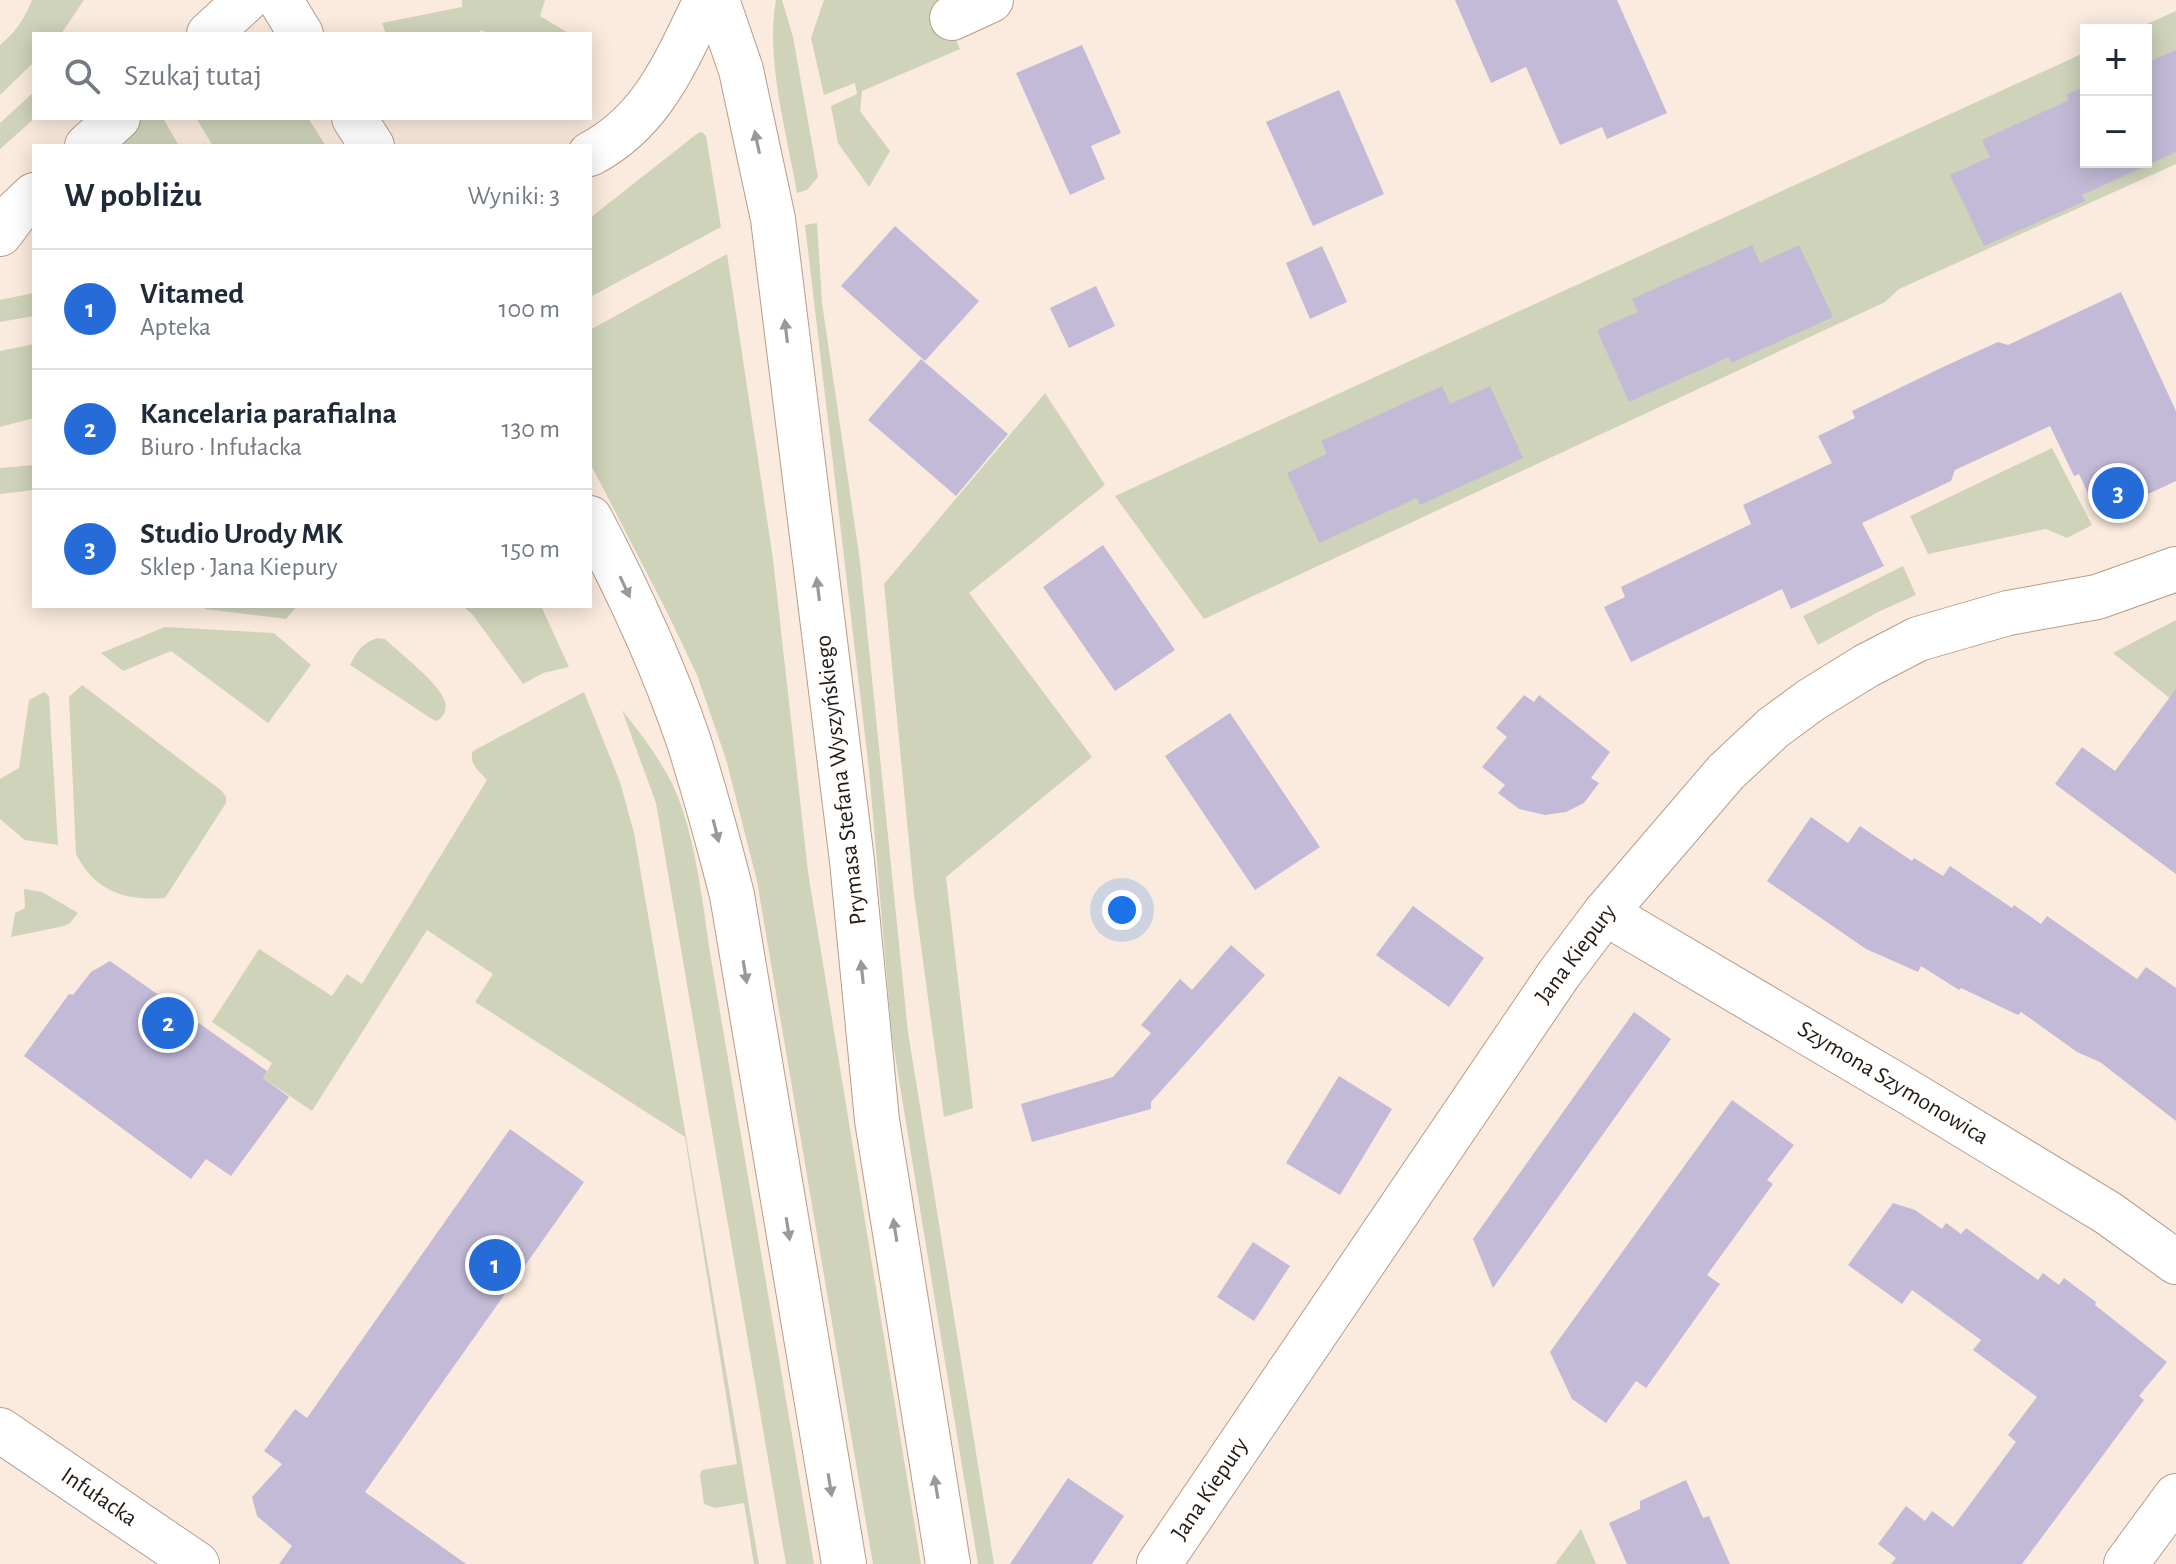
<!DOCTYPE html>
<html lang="pl">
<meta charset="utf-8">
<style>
:root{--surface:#fff;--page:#f6f6f7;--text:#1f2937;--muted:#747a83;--line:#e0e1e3;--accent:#256cd8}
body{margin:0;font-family:"Alegreya Sans",sans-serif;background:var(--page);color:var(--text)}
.controls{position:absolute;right:24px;top:24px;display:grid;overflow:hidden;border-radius:0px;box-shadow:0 4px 20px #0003}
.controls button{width:72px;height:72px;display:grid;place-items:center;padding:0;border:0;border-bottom:2px solid var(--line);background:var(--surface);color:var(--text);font:40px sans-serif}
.you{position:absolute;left:1122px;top:910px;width:28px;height:28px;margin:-20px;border:6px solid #fff;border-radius:50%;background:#1a73e8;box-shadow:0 0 0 12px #1a73e833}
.badge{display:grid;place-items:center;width:52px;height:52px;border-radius:50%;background:var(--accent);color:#fff;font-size:26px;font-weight:700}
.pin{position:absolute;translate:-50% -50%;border:4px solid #fff;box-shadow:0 2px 8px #0006}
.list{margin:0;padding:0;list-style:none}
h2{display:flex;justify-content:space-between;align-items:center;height:104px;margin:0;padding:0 32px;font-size:34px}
h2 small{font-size:26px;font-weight:400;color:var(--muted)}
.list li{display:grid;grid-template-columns:52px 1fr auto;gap:24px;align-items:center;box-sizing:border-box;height:120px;padding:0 32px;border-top:2px solid var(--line)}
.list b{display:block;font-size:30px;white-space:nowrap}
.list p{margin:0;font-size:26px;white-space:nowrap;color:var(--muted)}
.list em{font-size:26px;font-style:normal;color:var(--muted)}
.icon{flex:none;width:44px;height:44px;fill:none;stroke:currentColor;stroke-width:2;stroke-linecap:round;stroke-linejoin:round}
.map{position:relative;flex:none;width:2176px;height:1564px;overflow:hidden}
.search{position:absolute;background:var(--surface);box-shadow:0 4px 20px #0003;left:32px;top:32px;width:560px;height:88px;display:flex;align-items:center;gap:20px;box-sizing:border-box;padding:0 28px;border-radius:0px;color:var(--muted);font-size:30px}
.panel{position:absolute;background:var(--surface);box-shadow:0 4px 20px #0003;left:32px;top:144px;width:560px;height:464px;border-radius:0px}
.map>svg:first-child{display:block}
.green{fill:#ced3b9}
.building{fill:#c2bad7}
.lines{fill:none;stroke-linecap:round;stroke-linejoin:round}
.street-casing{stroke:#b69d88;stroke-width:46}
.secondary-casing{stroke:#b69d88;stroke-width:46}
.street{stroke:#fff;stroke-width:44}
.secondary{stroke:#fff;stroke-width:44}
.oneway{fill:#9c9895}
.labels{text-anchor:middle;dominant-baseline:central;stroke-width:7;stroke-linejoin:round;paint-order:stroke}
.street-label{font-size:24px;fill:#241b13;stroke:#fff}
</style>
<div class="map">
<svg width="2176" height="1564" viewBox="0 0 2176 1564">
<rect width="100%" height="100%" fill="#fbebde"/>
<g class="green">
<path d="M32 0H84L61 34H34V62L0 95V45C15 33 25 18 32 0Z"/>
<polygon points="462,0 545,0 540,16 570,34 491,34 481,30 478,34 386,34 382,23 462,7"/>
<path d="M776 0H782L793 37 818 177 807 190 797 193C787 133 765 59 776 0Z"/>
<polygon points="824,0 937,0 960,49 862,91 860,111 890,151 869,187 838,143 831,106 857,94 855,83 824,95 811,38"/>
<polygon points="2176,11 2176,164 1899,289 1885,302 1204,619 1115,496 2086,52 2086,162 2146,162 2146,30 2133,30"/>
<polygon points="34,92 35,118 0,149 0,123"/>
<polygon points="144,118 163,118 179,146 114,146"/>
<polygon points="196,118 308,118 326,146 213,146"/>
<polygon points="702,132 706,136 721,227 590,297 590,218 698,133"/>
<polygon points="817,223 822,303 860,561 908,1032 994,1564 978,1564 892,1037 869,770 805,225"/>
<polygon points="727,254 773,559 808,872 921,1564 873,1564 757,881 726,759 697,675 667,612 590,463 590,330"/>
<polygon points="34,293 34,316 0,322 0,300"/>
<polygon points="34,344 34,418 0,427 0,351"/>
<polygon points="1045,393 1105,485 969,593 1092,757 946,877 973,1108 944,1117 914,894 884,584"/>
<polygon points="2052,448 2092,525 2067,538 2046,529 1928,554 1910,516"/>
<polygon points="34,465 34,490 0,494 0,468"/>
<polygon points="1903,566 1916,595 1878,612 1818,645 1803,616"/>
<polygon points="204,606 297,606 286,619 205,609"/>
<polygon points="462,606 541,606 569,667 543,673 523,684 473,615"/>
<polygon points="2176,620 2176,703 2113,653"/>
<polygon points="165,627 274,633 311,665 268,723 171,651 123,671 101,653"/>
<path d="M378 638 385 639C400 653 437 682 444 699 448 708 445 716 437 721L432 719 350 665C357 651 363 642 378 638Z"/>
<path d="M82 685 222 791 226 797V803L165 898C126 901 95 892 76 854L69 697Z"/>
<polygon points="44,692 49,696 58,845 25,840 0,819 0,779 19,768 29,700"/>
<path d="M584 692 620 782 634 833 759 1564H754L744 1503 715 1508 704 1504 700 1475 702 1470 737 1464 685 1137 475 1002 493 974 427 930 312 1111 263 1078 272 1063 212 1022 259 949 332 996 347 974 362 984 487 780C479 771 468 763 473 751Z"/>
<path d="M622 710C645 739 669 770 681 805 697 852 703 904 710 953L814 1564H786L656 803Z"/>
<polygon points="24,889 42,892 78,913 70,923 64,926 11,937 15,913 25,908"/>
<polygon points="1581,1529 1596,1564 1555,1564"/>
</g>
<g class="building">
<polygon points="1455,0 1617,0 1667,113 1607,139 1602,127 1560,145 1526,67 1491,83"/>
<polygon points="1082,45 1121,133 1091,146 1105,179 1070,195 1016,73"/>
<polygon points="2176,50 2176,152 2082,195 2085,201 1984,246 1950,175 1990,157 1982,140 2069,100 2066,95 2086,86 2086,162 2146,162 2146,63"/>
<polygon points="1339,90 1384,194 1313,226 1266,122"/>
<polygon points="895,226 979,301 925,361 841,286"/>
<polygon points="1752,245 1760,263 1799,245 1833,317 1731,363 1729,357 1629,402 1597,330 1638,312 1632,299"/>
<polygon points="1322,246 1347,302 1310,319 1286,263"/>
<polygon points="1096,286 1115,326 1069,348 1050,308"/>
<polygon points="2121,292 2176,411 2176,481 2099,517 2079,474 2074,476 2050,426 1955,470 1951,481 1862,523 1884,566 1791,609 1782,589 1631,662 1604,607 1625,597 1621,587 1751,524 1743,505 1832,463 1818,436 1855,418 1852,411 1943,367 1998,342 2008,345"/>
<polygon points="921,359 1008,434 956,496 868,420"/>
<polygon points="1442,386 1450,404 1490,386 1523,458 1420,505 1417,498 1319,543 1287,473 1327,454 1321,441"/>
<polygon points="1103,545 1175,650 1115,691 1043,587"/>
<polygon points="2176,689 2176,874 2055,784 2082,747 2115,771"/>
<polygon points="1524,695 1534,702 1539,695 1610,752 1591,778 1599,783 1584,803 1566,812 1545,815 1519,809 1498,793 1505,785 1482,767 1507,737 1496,728"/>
<polygon points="1230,713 1320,847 1255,890 1165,756"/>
<polygon points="1811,817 1848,843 1860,826 1912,861 1914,858 1943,876 1950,866 2012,908 2014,905 2041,924 2047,916 2137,979 2146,967 2176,988 2176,1121 2100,1062 2077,1052 2021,1012 2018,1015 1961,988 1959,990 1921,966 1918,972 1866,949 1767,881"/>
<polygon points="1413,906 1484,958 1449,1007 1376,955"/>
<polygon points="1231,945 1265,975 1151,1102 1151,1109 1032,1142 1021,1104 1113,1077 1151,1033 1141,1025 1180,979 1192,990"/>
<polygon points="110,961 267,1071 263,1078 289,1097 231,1176 206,1159 191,1179 24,1056 69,994 73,995 91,972"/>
<polygon points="1634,1012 1671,1039 1493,1288 1473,1239"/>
<polygon points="1339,1076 1392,1109 1340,1195 1286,1163"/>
<polygon points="1732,1100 1794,1145 1767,1180 1773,1184 1707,1275 1720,1284 1646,1388 1636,1381 1606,1423 1572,1399 1550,1352"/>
<polygon points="510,1129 584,1182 365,1492 466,1564 279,1564 292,1546 257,1516 252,1497 282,1464 264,1451 295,1409 307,1418"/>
<polygon points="1893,1203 1915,1210 1942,1229 1946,1223 1961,1234 1966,1228 2038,1280 2043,1273 2059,1285 2064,1278 2096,1302 2095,1305 2167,1362 2139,1396 2144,1400 2022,1564 1891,1564 1896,1558 1878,1544 1906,1506 1925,1521 1932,1511 1953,1527 2016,1442 2008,1435 2037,1397 1973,1350 1981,1340 1912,1290 1902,1304 1848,1265"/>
<polygon points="1253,1242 1290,1266 1254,1321 1217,1297"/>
<polygon points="1068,1478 1124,1516 1092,1564 1010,1564"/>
<polygon points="1686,1480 1703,1518 1709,1516 1730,1564 1627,1564 1609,1523 1640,1509 1640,1501"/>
</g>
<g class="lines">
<defs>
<g id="street">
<polyline points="952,18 991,0"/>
<polyline points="1605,913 1910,1093 2108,1213 2176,1262"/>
<polyline points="0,1430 197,1564"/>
<polyline points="1159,1564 1559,974 1605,913 1726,772 1773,728 1811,700 1866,666 1918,639 2008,613 2097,597 2176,569"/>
<polyline points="2126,1564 2176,1496"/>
</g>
<g id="secondary">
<polyline points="280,0 301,34"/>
<polyline points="717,0 741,70 773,219 852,861 877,1120 948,1564"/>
<polyline points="209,34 246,0"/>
<polyline points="354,118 372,146"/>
<polyline points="87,146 118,118"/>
<path d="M590 154C653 121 676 61 706 0"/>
<polyline points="0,234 18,210 34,195"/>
<path d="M590 518C628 590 663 665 689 742 705 793 719 844 732 895L844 1564"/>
</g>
</defs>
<use href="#street" class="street-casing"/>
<use href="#secondary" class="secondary-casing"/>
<use href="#street" class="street"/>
<use href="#secondary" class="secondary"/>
</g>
<defs><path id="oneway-solid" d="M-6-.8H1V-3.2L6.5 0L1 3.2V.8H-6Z" transform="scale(2)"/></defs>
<g class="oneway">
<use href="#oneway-solid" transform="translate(757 142) rotate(-102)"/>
<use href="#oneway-solid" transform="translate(786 331) rotate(-97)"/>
<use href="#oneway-solid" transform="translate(625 587) rotate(65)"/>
<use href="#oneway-solid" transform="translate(818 589) rotate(-97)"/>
<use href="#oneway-solid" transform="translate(716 831) rotate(76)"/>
<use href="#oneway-solid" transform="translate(745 972) rotate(81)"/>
<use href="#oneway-solid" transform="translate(862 972) rotate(-96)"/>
<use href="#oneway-solid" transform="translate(788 1229) rotate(81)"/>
<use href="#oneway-solid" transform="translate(895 1230) rotate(-99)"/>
<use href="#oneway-solid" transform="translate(830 1485) rotate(81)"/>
<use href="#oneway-solid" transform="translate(936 1487) rotate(-99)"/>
</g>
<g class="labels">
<g class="street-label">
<text transform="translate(841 780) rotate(-97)">Prymasa Stefana Wyszyńskiego</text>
<text transform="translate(1576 954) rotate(-53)">Jana Kiepury</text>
<text transform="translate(1893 1083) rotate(31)">Szymona Szymonowica</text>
<text transform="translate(1210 1489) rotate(-56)">Jana Kiepury</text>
<text transform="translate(99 1497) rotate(34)">Infułacka</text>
</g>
</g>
</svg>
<div class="controls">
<button>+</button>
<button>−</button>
</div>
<div class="you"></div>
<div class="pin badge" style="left:495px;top:1265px">1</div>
<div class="pin badge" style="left:168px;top:1023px">2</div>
<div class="pin badge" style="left:2118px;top:493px">3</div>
<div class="search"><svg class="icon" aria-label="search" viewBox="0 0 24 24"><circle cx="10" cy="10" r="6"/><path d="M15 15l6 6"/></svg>Szukaj tutaj</div>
<section class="panel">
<h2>W pobliżu<small>Wyniki: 3</small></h2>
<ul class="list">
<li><span class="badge">1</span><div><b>Vitamed</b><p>Apteka</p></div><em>100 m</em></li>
<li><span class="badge">2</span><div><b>Kancelaria parafialna</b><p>Biuro · Infułacka</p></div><em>130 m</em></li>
<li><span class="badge">3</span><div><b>Studio Urody MK</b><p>Sklep · Jana Kiepury</p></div><em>150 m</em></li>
</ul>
</section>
</div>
